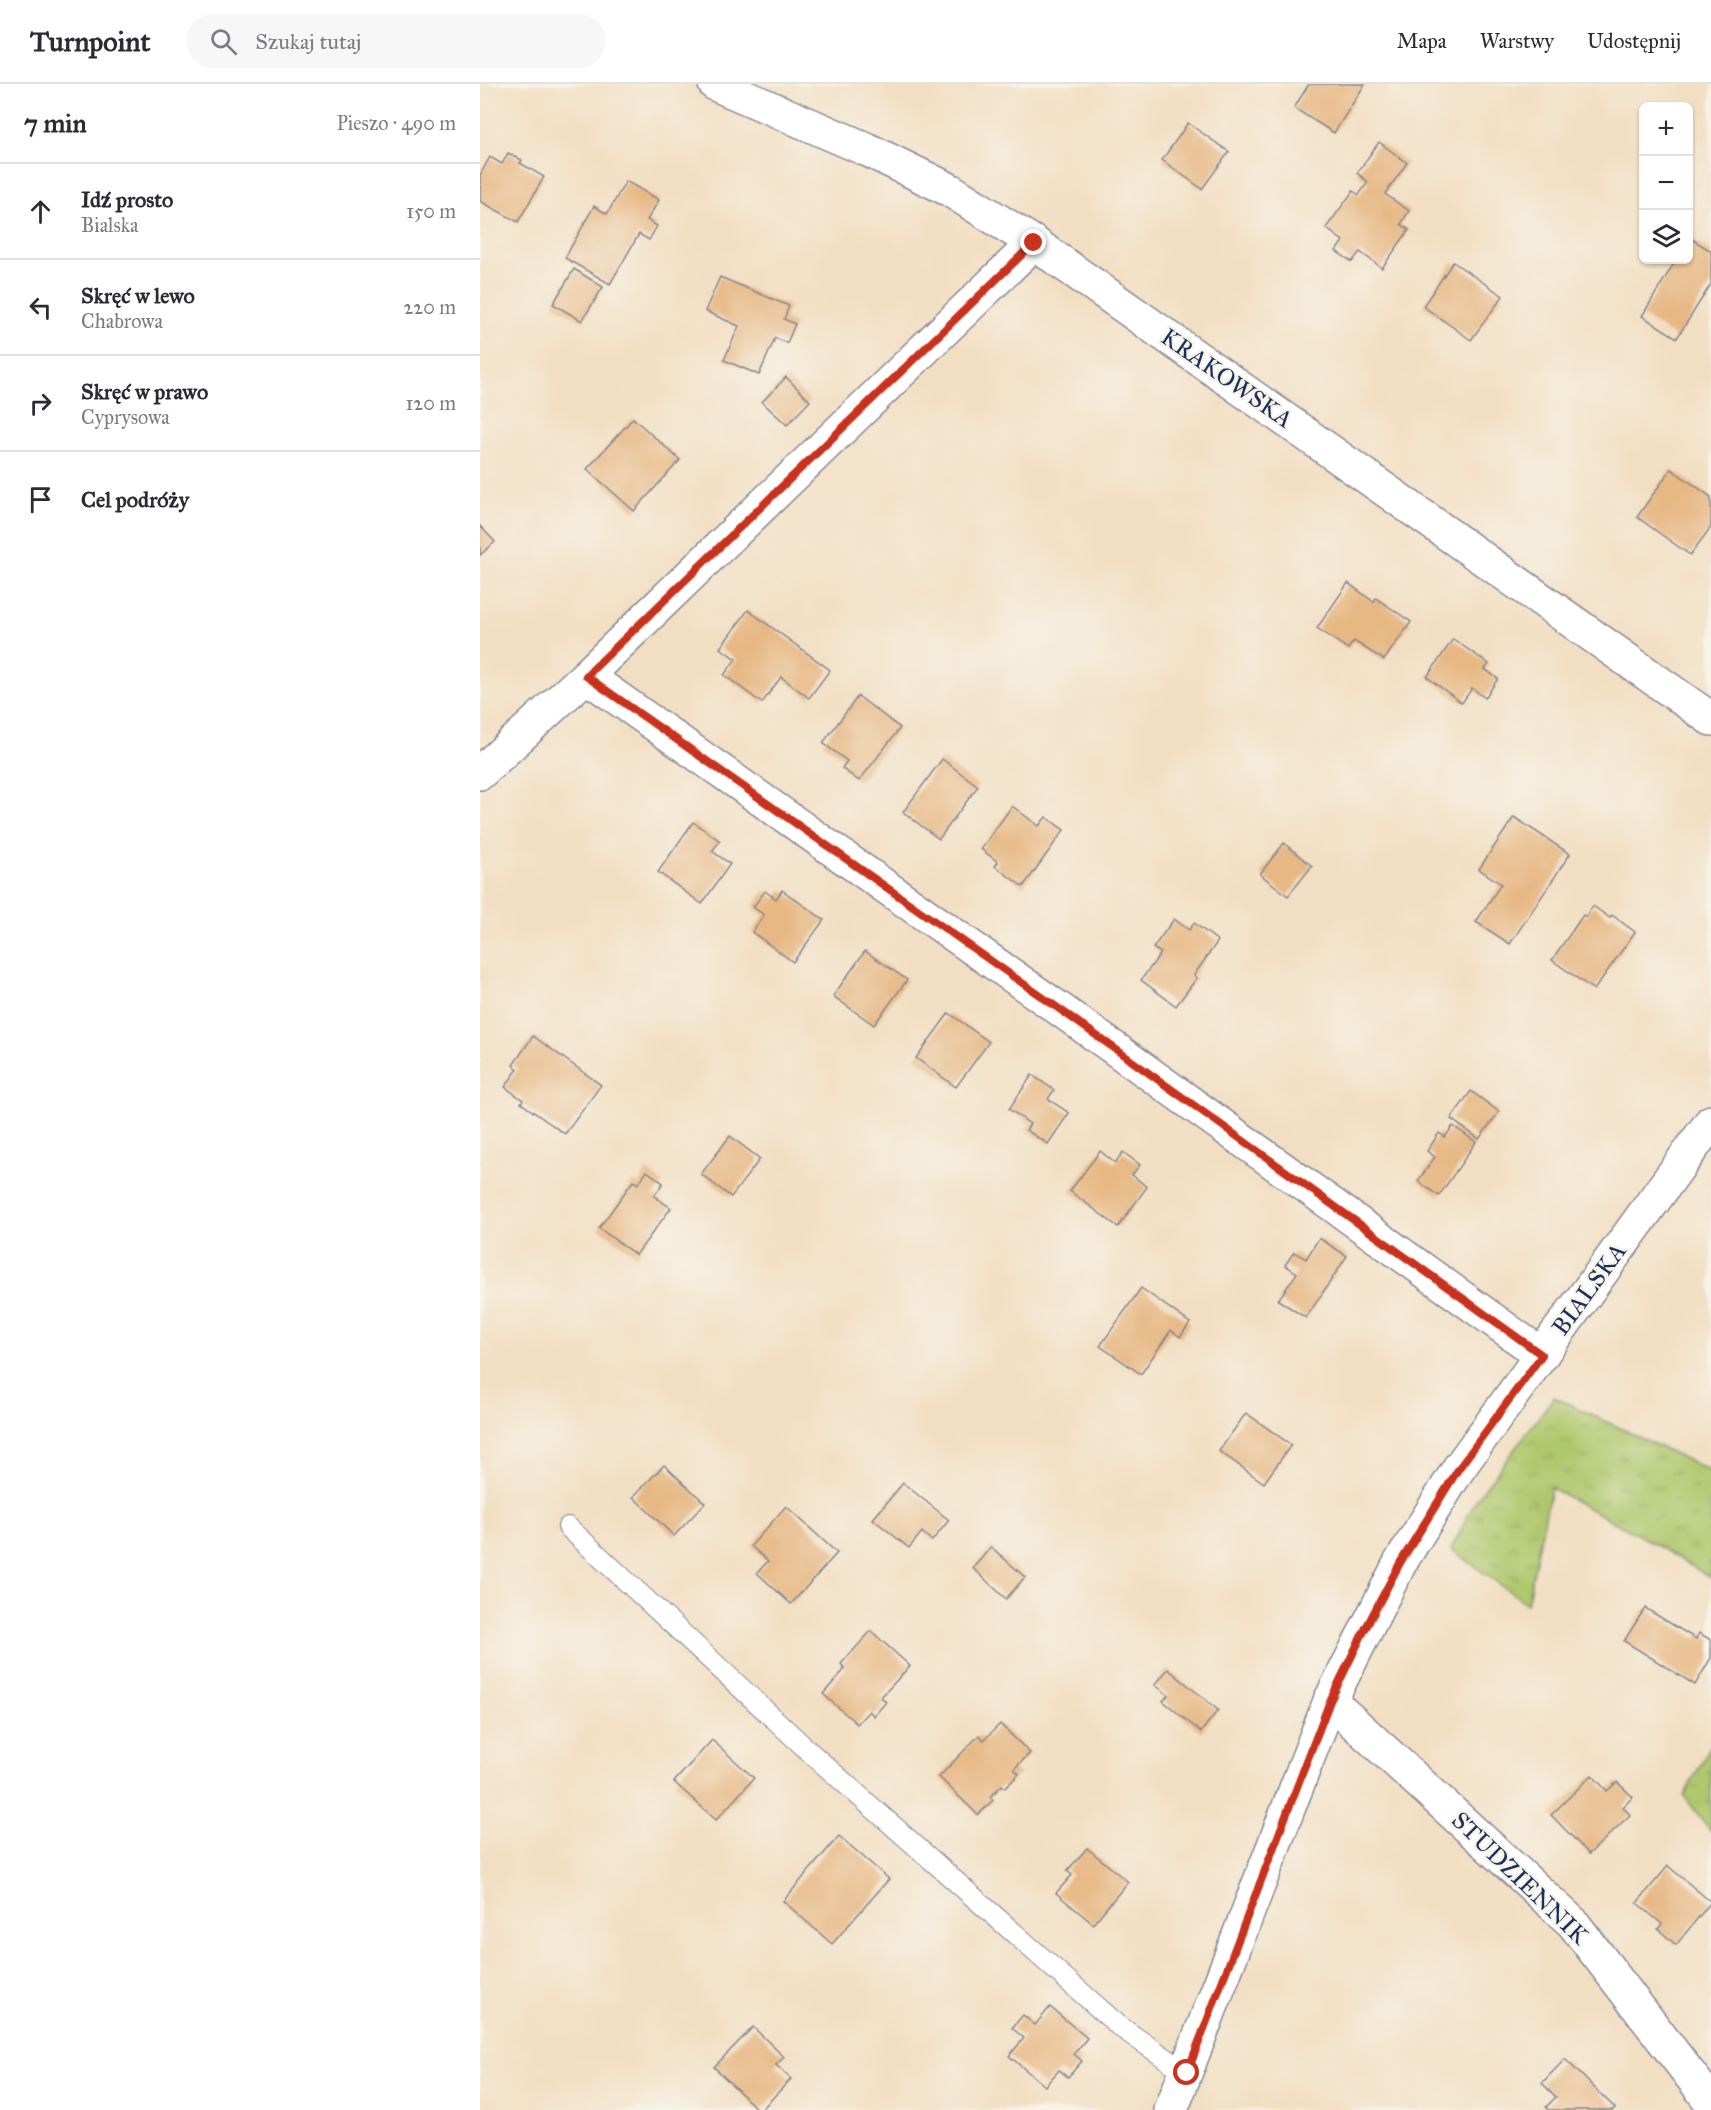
<!DOCTYPE html>
<html lang="pl">
<meta charset="utf-8">
<style>
:root{--surface:#fff;--page:#f7f7f7;--text:#2b2b33;--muted:#7c7c81;--line:#e1e1e2}
body{margin:0;font-family:"IM FELL Great Primer",serif;background:var(--page);color:var(--text)}
.controls{position:absolute;right:18px;top:18px;display:grid;overflow:hidden;border-radius:9px;box-shadow:0 2px 4px #0004}
.controls button{width:54px;height:54px;display:grid;place-items:center;padding:0;border:0;border-bottom:2px solid var(--line);background:var(--surface);color:var(--text);font:30px sans-serif}
.stop{position:absolute;width:18px;height:18px;margin:-14px;border:4px solid #c8321e;border-radius:50%;background:#fff}
.stop.end{background:#c8321e;border-color:#fff;box-shadow:0 2px 6px #0008}
.list{margin:0;padding:0;list-style:none}
h2{display:flex;justify-content:space-between;align-items:center;height:78px;margin:0;padding:0 24px;font-size:26px}
h2 small{font-size:20px;font-weight:400;color:var(--muted)}
.list li{display:grid;grid-template-columns:39px 1fr auto;gap:18px;align-items:center;box-sizing:border-box;height:96px;padding:0 24px;border-top:2px solid var(--line)}
.list b{display:block;font-size:22px;white-space:nowrap}
.list p{margin:0;font-size:20px;white-space:nowrap;color:var(--muted)}
.list em{font-size:20px;font-style:normal;color:var(--muted)}
.icon{flex:none;width:33px;height:33px;fill:none;stroke:currentColor;stroke-width:2;stroke-linecap:round;stroke-linejoin:round}
.map{position:relative;flex:none;width:1231px;height:2026px;overflow:hidden}
header{display:flex;align-items:center;gap:36px;box-sizing:border-box;height:84px;padding:0 30px;background:var(--surface);border-bottom:2px solid var(--line)}
header strong{font-size:28px}
nav{display:flex;gap:33px;margin-inline-start:auto;font-size:21px}
.search{width:420px;height:54px;background:var(--page);display:flex;align-items:center;gap:15px;box-sizing:border-box;padding:0 21px;border-radius:33px;color:var(--muted);font-size:22px}
main{display:flex}
aside{flex:1;background:var(--surface)}
.map>svg:first-child{display:block}
.grass{fill:url(#grass-tufts);stroke:#667c66;stroke-width:1.5}
.building{fill:#e7b884}
.lines{fill:none;stroke-linecap:round;stroke-linejoin:round}
.service-casing{stroke:#868790;stroke-width:22}
.minor-casing{stroke:#868790;stroke-width:36}
.tertiary-casing{stroke:#868790;stroke-width:36}
.service{stroke:#fff;stroke-width:20}
.minor{stroke:#fff;stroke-width:33}
.tertiary{stroke:#fff;stroke-width:33}
.route{stroke:#c8321e;stroke-width:8}
.labels{text-anchor:middle;dominant-baseline:central;stroke-width:4.5;stroke-linejoin:round;paint-order:stroke}
.street-label{font-size:24px;fill:#1b2f5e;stroke:#f7f3e8}
</style>
<header>
<strong>Turnpoint</strong>
<div class="search"><svg class="icon" aria-label="search" viewBox="0 0 24 24"><circle cx="10" cy="10" r="6"/><path d="M15 15l6 6"/></svg>Szukaj tutaj</div>
<nav><a>Mapa</a><a>Warstwy</a><a>Udostępnij</a></nav>
</header>
<main>
<aside>
<h2>7 min<small>Pieszo · 490 m</small></h2>
<ul class="list">
<li><svg class="icon" aria-label="ahead" viewBox="0 0 24 24"><path d="M12 20V5M6 11l6-6 6 6"/></svg><div><b>Idź prosto</b><p>Bialska</p></div><em>150 m</em></li>
<li><svg class="icon" aria-label="left" viewBox="0 0 24 24"><path d="M17 20v-9H6M10 6l-5 5 5 5"/></svg><div><b>Skręć w lewo</b><p>Chabrowa</p></div><em>220 m</em></li>
<li><svg class="icon" aria-label="right" viewBox="0 0 24 24"><path d="M7 20v-9h11M14 6l5 5-5 5"/></svg><div><b>Skręć w prawo</b><p>Cyprysowa</p></div><em>120 m</em></li>
<li><svg class="icon" aria-label="arrive" viewBox="0 0 24 24"><path d="M6 21V4h12l-3 4 3 4H6"/></svg><div><b>Cel podróży</b></div></li>
</ul>
</aside>
<div class="map">
<svg width="1231" height="2026" viewBox="0 0 1231 2026">
<defs>
<pattern id="grass-tufts" width="24" height="20" patternUnits="userSpaceOnUse" patternTransform="scale(1.5)"><rect width="24" height="20" fill="#b0c86d"/><path d="M3 7l-1-3M5 7V3M7 7l1-3M15 17l-1-3M17 17v-4M19 17l1-3" fill="none" stroke="#97ac61"/></pattern>
</defs>
<rect width="100%" height="100%" fill="#f7f3e8"/>
<filter id="ink" filterUnits="userSpaceOnUse"><feTurbulence type="fractalNoise" baseFrequency=".0167" numOctaves="2"/><feDisplacementMap in="SourceGraphic" scale="12" xChannelSelector="R" yChannelSelector="G"/><feConvolveMatrix kernelMatrix="1 2 1 2 8 2 1 2 1" color-interpolation-filters="sRGB"/></filter>
<filter id="wash" filterUnits="userSpaceOnUse"><feTurbulence type="fractalNoise" baseFrequency=".008" numOctaves="4" result="noise"/><feDisplacementMap in="SourceGraphic" scale="24" xChannelSelector="R" yChannelSelector="G"/><feGaussianBlur stdDeviation="1.35" result="paint"/><feColorMatrix in="noise" values="0 0 0 0 0 0 0 0 0 0 0 0 0 0 0 0 0 1.4 0 .05"/><feComposite in="paint" operator="in"/></filter>
<g filter="url(#wash)">
<rect width="100%" height="100%" fill="#f2dfc3"/>
<g class="grass">
<polygon points="1074,1313 1231,1387 1231,1494 1173,1459 1071,1404 1047,1520 971,1465 996,1416"/>
<polygon points="1231,1661 1231,1747 1204,1712"/>
</g>
<g id="blocks">
<g class="building">
<polygon points="829,0 885,0 854,49 814,24"/>
<polygon points="708,39 749,68 722,105 682,76"/>
<polygon points="899,58 927,79 905,110 929,127 921,140 929,146 902,184 880,168 872,178 856,167 863,157 846,144 873,107 879,111 888,98 877,89"/>
<polygon points="28,69 42,76 40,79 64,93 38,138 0,117 0,91 10,73 22,80"/>
<polygon points="146,97 179,116 167,136 177,142 169,156 159,150 130,200 85,174 114,122 127,130"/>
<polygon points="1210,154 1231,167 1231,200 1197,254 1162,232 1196,176 1208,176"/>
<polygon points="973,178 1023,212 991,256 943,222"/>
<polygon points="94,185 123,203 102,237 73,220"/>
<polygon points="240,193 309,222 304,235 315,240 307,259 295,254 279,291 244,276 259,242 225,227"/>
<polygon points="306,293 330,317 307,341 282,318"/>
<polygon points="153,334 200,376 154,427 107,385"/>
<polygon points="1191,385 1231,413 1231,443 1210,471 1157,433"/>
<polygon points="0,442 15,458 0,471"/>
<polygon points="868,499 894,518 896,514 931,538 904,576 874,557 868,565 837,544"/>
<polygon points="268,526 350,586 329,614 301,593 282,619 244,591 256,575 240,564"/>
<polygon points="973,555 1009,580 1005,585 1018,595 1005,614 992,604 982,619 947,593"/>
<polygon points="378,612 420,644 379,697 362,684 367,677 343,659"/>
<polygon points="462,675 498,702 459,755 423,728"/>
<polygon points="532,722 559,742 566,733 584,746 543,803 515,782 518,778 501,765"/>
<polygon points="1034,733 1090,770 1030,860 996,838 1021,800 999,785"/>
<polygon points="213,738 240,757 232,767 250,780 222,820 178,788"/>
<polygon points="804,759 832,782 808,812 780,790"/>
<polygon points="302,806 344,836 313,878 272,848 284,831 273,823 285,807 296,815"/>
<polygon points="1113,822 1130,834 1132,831 1155,848 1114,906 1072,876 1103,831 1106,833"/>
<polygon points="694,835 709,846 714,839 738,857 714,891 717,894 696,922 661,896 681,869 673,864"/>
<polygon points="385,867 427,896 394,941 353,912"/>
<polygon points="469,929 509,958 476,1003 436,974"/>
<polygon points="53,952 121,1001 85,1050 41,1019 43,1016 25,1003 38,985 33,981"/>
<polygon points="552,991 574,1006 568,1015 589,1029 568,1060 546,1046 550,1040 529,1025"/>
<polygon points="991,1007 1019,1028 999,1055 971,1035"/>
<polygon points="973,1042 996,1058 959,1112 938,1097 955,1073 947,1067 959,1049 965,1053"/>
<polygon points="250,1052 280,1075 251,1113 221,1090"/>
<polygon points="620,1067 635,1079 643,1068 660,1081 652,1091 667,1103 638,1143 590,1107"/>
<polygon points="167,1087 183,1099 174,1112 191,1124 156,1171 119,1144 153,1097 158,1100"/>
<polygon points="839,1154 867,1172 826,1234 798,1216 817,1189 805,1181 814,1168 826,1175"/>
<polygon points="661,1204 710,1239 700,1253 691,1246 661,1290 620,1262"/>
<polygon points="766,1329 811,1361 784,1399 739,1367"/>
<polygon points="184,1381 225,1419 194,1452 153,1413"/>
<polygon points="423,1399 469,1436 452,1457 442,1448 429,1464 393,1435"/>
<polygon points="306,1422 357,1469 311,1520 277,1489 288,1477 271,1462"/>
<polygon points="511,1463 545,1493 526,1515 493,1484"/>
<polygon points="1165,1524 1216,1555 1219,1549 1231,1556 1231,1574 1215,1601 1144,1557"/>
<polygon points="391,1547 430,1582 401,1613 406,1618 394,1632 389,1627 377,1640 343,1610 365,1585 361,1580"/>
<polygon points="688,1585 738,1626 721,1648 683,1617 688,1611 675,1601"/>
<polygon points="520,1640 550,1669 534,1685 539,1690 525,1704 522,1701 510,1713 513,1716 498,1731 459,1693 499,1651 504,1656"/>
<polygon points="232,1656 274,1694 236,1736 194,1698"/>
<polygon points="1112,1691 1127,1707 1137,1698 1153,1713 1143,1723 1150,1731 1109,1770 1071,1731"/>
<polygon points="359,1752 409,1795 352,1860 303,1817"/>
<polygon points="607,1764 648,1798 613,1840 576,1809 592,1791 587,1787"/>
<polygon points="1188,1782 1231,1818 1196,1861 1178,1845 1182,1840 1157,1819"/>
<polygon points="570,1923 607,1954 594,1970 602,1977 588,1993 579,1986 565,2002 529,1972 544,1954 532,1944 543,1931 555,1941"/>
<polygon points="273,1943 304,1973 296,1981 311,1995 281,2026 278,2026 234,1983"/>
<polygon points="1085,1975 1135,2024 1133,2026 1068,2026 1066,2023 1076,2013 1062,1999"/>
</g>
</g>
</g>
<g filter="url(#ink)">
<use href="#blocks" fill-opacity="0" stroke="#868790" stroke-width="1.5"/>
<g class="lines">
<defs>
<polyline id="service" points="88,1443 333,1671 639,1942 707,1989"/>
<g id="minor">
<polyline points="106,592 585,929 1062,1271"/>
<polyline points="0,689 106,592 554,159"/>
<polyline points="850,1617 1093,1839 1231,2018"/>
</g>
<g id="tertiary">
<polyline points="235,0 388,66 470,106 554,159 1231,635"/>
<polyline points="691,2026 850,1617 920,1479 979,1384 1231,1038"/>
</g>
</defs>
<use href="#service" class="service-casing"/>
<use href="#minor" class="minor-casing"/>
<use href="#tertiary" class="tertiary-casing"/>
<use href="#service" class="service"/>
<use href="#minor" class="minor"/>
<use href="#tertiary" class="tertiary"/>
</g>
</g>
<g class="lines" filter="url(#ink)">
<polyline class="route" points="554,159 106,592 585,929 1062,1271 979,1384 920,1479 881,1553 850,1617 707,1989"/>
</g>
<g class="labels">
<g class="street-label">
<text transform="translate(747 294) rotate(35)">KRAKOWSKA</text>
<text transform="translate(1109 1205) rotate(-54)">BIALSKA</text>
<text transform="translate(1040 1794) rotate(44)">STUDZIENNIK</text>
</g>
</g>
</svg>
<div class="controls">
<button>+</button>
<button>−</button>
<button><svg class="icon" aria-label="layers" viewBox="0 0 24 24"><path d="M12 4l9 5-9 5-9-5zM3 14l9 5 9-5"/></svg></button>
</div>
<div class="stop" style="left:707px;top:1989px"></div>
<div class="stop end" style="left:554px;top:159px"></div>
</div>
</main>
